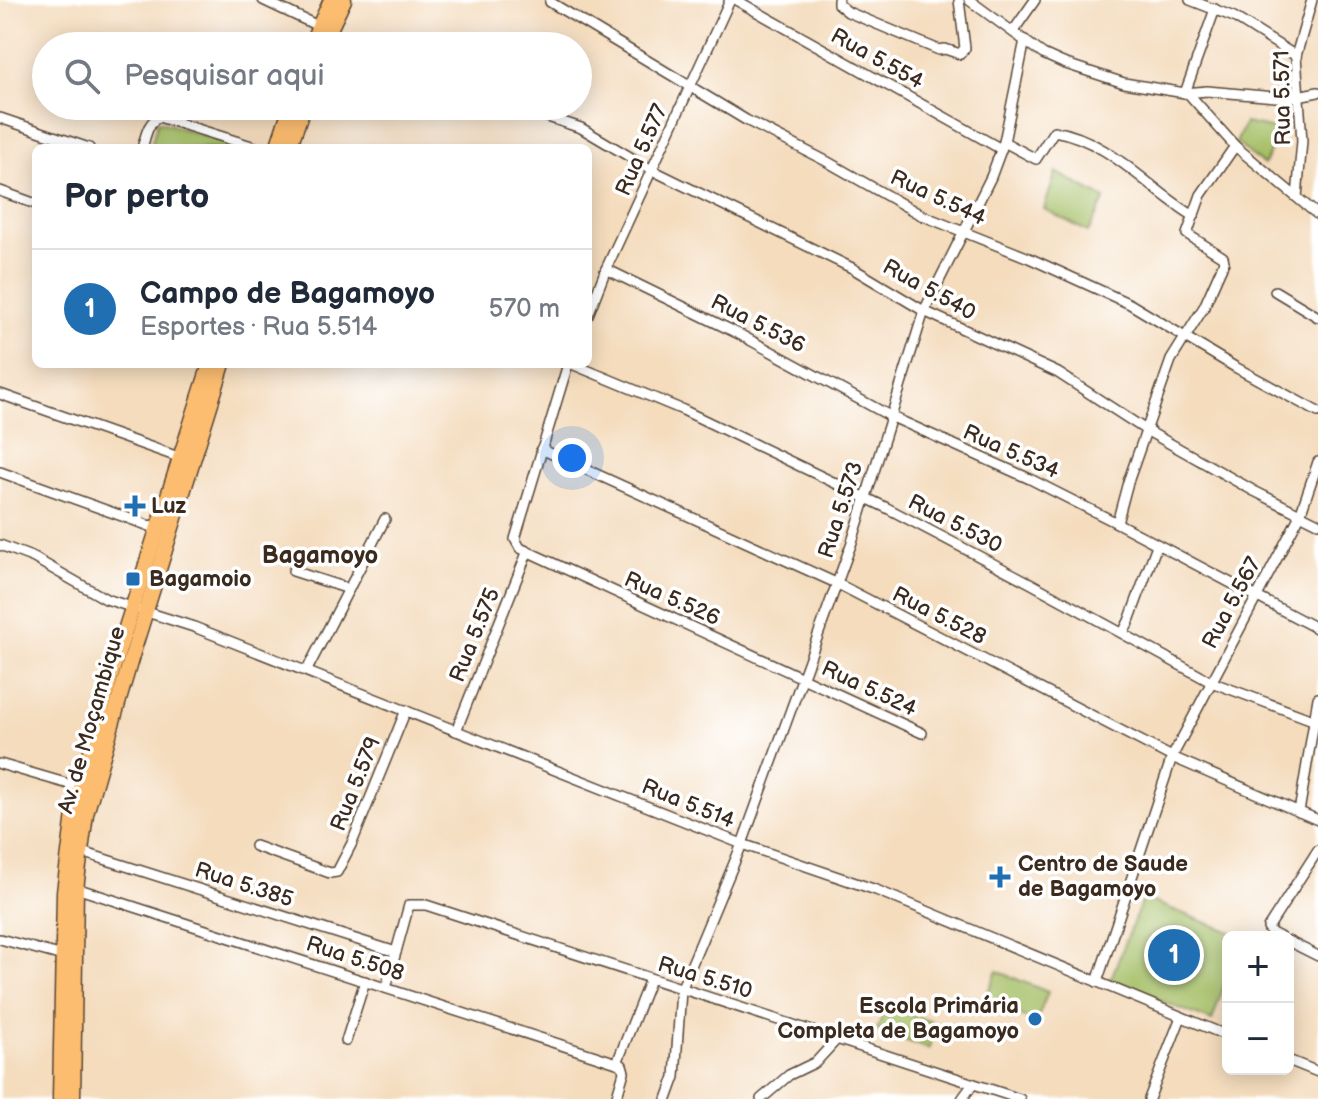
<!DOCTYPE html>
<html lang="pt">
<meta charset="utf-8">
<style>
:root{--surface:#fff;--page:#f2f2f3;--text:#1f2937;--muted:#747a83;--line:#e0e1e3;--accent:#1f6fb2}
body{margin:0;font-family:"Balsamiq Sans",sans-serif;background:var(--page);color:var(--text)}
.controls{position:absolute;right:24px;bottom:24px;display:grid;overflow:hidden;border-radius:12px;box-shadow:0 4px 20px #0003}
.controls button{width:72px;height:72px;display:grid;place-items:center;padding:0;border:0;border-bottom:2px solid var(--line);background:var(--surface);color:var(--text);font:40px sans-serif}
.you{position:absolute;left:572px;top:458px;width:28px;height:28px;margin:-20px;border:6px solid #fff;border-radius:50%;background:#1a73e8;box-shadow:0 0 0 12px #1a73e833}
.badge{display:grid;place-items:center;width:52px;height:52px;border-radius:50%;background:var(--accent);color:#fff;font-size:26px;font-weight:700}
.pin{position:absolute;translate:-50% -50%;border:4px solid #fff;box-shadow:0 2px 8px #0006}
.list{margin:0;padding:0;list-style:none}
h2{display:flex;justify-content:space-between;align-items:center;height:104px;margin:0;padding:0 32px;font-size:34px}
h2 small{font-size:26px;font-weight:400;color:var(--muted)}
.list li{display:grid;grid-template-columns:52px 1fr auto;gap:24px;align-items:center;box-sizing:border-box;height:120px;padding:0 32px;border-top:2px solid var(--line)}
.list b{display:block;font-size:30px;white-space:nowrap}
.list p{margin:0;font-size:26px;white-space:nowrap;color:var(--muted)}
.list em{font-size:26px;font-style:normal;color:var(--muted)}
.icon{flex:none;width:44px;height:44px;fill:none;stroke:currentColor;stroke-width:2;stroke-linecap:round;stroke-linejoin:round}
.map{position:relative;flex:none;width:1318px;height:1099px;overflow:hidden}
.search{position:absolute;background:var(--surface);box-shadow:0 4px 20px #0003;left:32px;top:32px;width:560px;height:88px;display:flex;align-items:center;gap:20px;box-sizing:border-box;padding:0 28px;border-radius:44px;color:var(--muted);font-size:30px}
.panel{position:absolute;background:var(--surface);box-shadow:0 4px 20px #0003;left:32px;top:144px;width:560px;height:224px;border-radius:12px}
.map>svg:first-child{display:block}
.green{fill:#a5bf66;stroke:#707442;stroke-width:2}
.lines{fill:none;stroke-linecap:round;stroke-linejoin:round}
.minor-casing{stroke:#574536;stroke-width:12}
.trunk-casing{stroke:#574536;stroke-width:17}
.minor{stroke:#fff;stroke-width:9}
.trunk{stroke:#fcbd6f;stroke-width:14}
.poi-dot{fill:#1f6fb2;stroke:#fff;stroke-width:3}
.labels{text-anchor:middle;dominant-baseline:central;stroke-width:7;stroke-linejoin:round;paint-order:stroke}
.street-label{font-size:22px;fill:#3b2a1e;stroke:#fff}
.poi-label{font-size:22px;font-weight:bold;fill:#3b2a1e;stroke:#fff;text-anchor:start}
.neighbourhood-label{font-size:24px;font-weight:bold;fill:#3b2a1e;stroke:#fff}
</style>
<div class="map">
<svg width="1318" height="1099" viewBox="0 0 1318 1099">
<rect width="100%" height="100%" fill="#fff"/>
<filter id="ink" filterUnits="userSpaceOnUse"><feTurbulence type="fractalNoise" baseFrequency=".0125" numOctaves="2"/><feDisplacementMap in="SourceGraphic" scale="16" xChannelSelector="R" yChannelSelector="G"/><feConvolveMatrix kernelMatrix="1 2 1 2 8 2 1 2 1" color-interpolation-filters="sRGB"/></filter>
<filter id="wash" filterUnits="userSpaceOnUse"><feTurbulence type="fractalNoise" baseFrequency=".006" numOctaves="4" result="noise"/><feDisplacementMap in="SourceGraphic" scale="32" xChannelSelector="R" yChannelSelector="G"/><feGaussianBlur stdDeviation="1.8" result="paint"/><feColorMatrix in="noise" values="0 0 0 0 0 0 0 0 0 0 0 0 0 0 0 0 0 1.4 0 .05"/><feComposite in="paint" operator="in"/></filter>
<g filter="url(#wash)">
<rect width="100%" height="100%" fill="#f4dcbd"/>
<g class="green">
<polygon points="158,121 242,148 150,148"/>
<polygon points="1245,123 1280,130 1264,165 1236,143"/>
<polygon points="1056,172 1105,199 1088,232 1044,209"/>
<polygon points="1143,898 1241,936 1228,937 1228,973 1212,1021 1110,981"/>
<polygon points="997,971 1048,992 1036,1022 984,1001"/>
<polygon points="886,1006 938,1024 929,1049 877,1030"/>
</g>
</g>
<g filter="url(#ink)">
<g class="lines">
<defs>
<g id="minor">
<polyline points="263,0 318,26"/>
<polyline points="736,0 1001,149"/>
<polyline points="838,0 838,4 848,12 939,50 945,49 960,54 965,48 959,0"/>
<polyline points="969,0 1043,54 1063,63 1124,83 1185,93"/>
<polyline points="1190,0 1234,17 1296,56"/>
<polyline points="550,2 746,120 826,161 921,215 1029,258 1130,304 1235,367 1318,412"/>
<polyline points="1014,30 1035,0"/>
<polyline points="1187,92 1235,146 1318,215"/>
<polyline points="1185,93 1207,91 1287,98 1318,92"/>
<polyline points="1185,93 1215,9"/>
<polyline points="515,106 581,128 652,170 852,268 924,311 1058,373 1146,430 1254,491 1318,523"/>
<polyline points="0,118 89,148"/>
<path d="M1004 142 1036 159 1054 131C1110 140 1148 189 1194 216"/>
<path d="M142 148C146 136 147 123 159 117L258 148"/>
<polyline points="0,191 36,204"/>
<polyline points="1297,197 1302,141 1296,56 1312,0"/>
<polyline points="606,269 737,333 890,416 1030,479 1117,523 1318,629"/>
<polyline points="1275,291 1318,317"/>
<polyline points="588,315 606,269 730,0"/>
<polyline points="568,364 515,539 520,548 922,733"/>
<polyline points="572,364 683,410 887,508 1030,583 1211,682 1318,722"/>
<polyline points="0,394 181,458"/>
<polyline points="541,449 836,583 1172,757 1318,820"/>
<polyline points="0,472 158,529"/>
<polyline points="1117,523 1128,482 1171,360 1204,307 1224,262 1223,257 1187,234 1201,195 1235,146"/>
<polyline points="0,545 34,558 106,599 194,627 742,844 876,890 1228,1036"/>
<polyline points="293,571 349,589"/>
<polyline points="1123,633 1129,621 1157,545"/>
<polyline points="307,670 385,519"/>
<polyline points="456,731 527,553"/>
<polyline points="0,764 79,787"/>
<polyline points="1299,812 1318,698"/>
<polyline points="255,846 330,873 337,872 352,843 406,710"/>
<polyline points="82,852 396,952"/>
<polyline points="76,888 617,1063 622,1065 624,1072 616,1099"/>
<polyline points="1280,937 1270,932 1268,928 1318,850"/>
<polyline points="0,939 63,956"/>
<polyline points="1288,941 1318,956"/>
<polyline points="1097,982 1172,757 1300,515 1318,462"/>
<polyline points="386,988 409,905 426,905 1020,1099"/>
<polyline points="346,1041 365,981"/>
<polyline points="1288,1060 1318,1072"/>
<polyline points="617,1063 650,979"/>
<polyline points="667,1099 675,1077 681,990 742,844 852,542 924,311 991,177 1004,142 1025,40"/>
<polyline points="761,1099 789,1075 816,1062 838,1038"/>
<polyline points="962,1099 973,1084"/>
<polyline points="1149,1099 1181,1017"/>
</g>
<g id="trunk">
<polyline points="310,46 331,0"/>
<polyline points="322,46 344,0"/>
<polyline points="277,148 291,106"/>
<polyline points="289,148 304,106"/>
<polyline points="60,1099 64,892 74,814 114,665 210,364"/>
<polyline points="73,1099 76,888 86,814 131,659 223,364"/>
</g>
</defs>
<use href="#minor" class="minor-casing"/>
<use href="#trunk" class="trunk-casing"/>
<use href="#minor" class="minor"/>
<use href="#trunk" class="trunk"/>
</g>
</g>
<g class="poi-dot">
<path d="M131 494h8v8h8v8h-8v8h-8v-8h-8v-8h8z"/>
<rect x="125" y="571" width="16" height="16" rx="4"/>
<path d="M996 865h8v8h8v8h-8v8h-8v-8h-8v-8h8z"/>
<circle cx="1035" cy="1019" r="8"/>
</g>
<g class="labels">
<g class="street-label">
<text transform="translate(877 59) rotate(29)">Rua 5.554</text>
<text transform="translate(1283 98) rotate(-91)">Rua 5.571</text>
<text transform="translate(642 150) rotate(-66)">Rua 5.577</text>
<text transform="translate(938 198) rotate(25)">Rua 5.544</text>
<text transform="translate(929 290) rotate(29)">Rua 5.540</text>
<text transform="translate(758 324) rotate(27)">Rua 5.536</text>
<text transform="translate(1011 452) rotate(24)">Rua 5.534</text>
<text transform="translate(841 510) rotate(-72)">Rua 5.573</text>
<text transform="translate(955 524) rotate(27)">Rua 5.530</text>
<text transform="translate(672 599) rotate(24)">Rua 5.526</text>
<text transform="translate(1232 603) rotate(-62)">Rua 5.567</text>
<text transform="translate(939 616) rotate(27)">Rua 5.528</text>
<text transform="translate(475 635) rotate(-68)">Rua 5.575</text>
<text transform="translate(869 689) rotate(25)">Rua 5.524</text>
<text transform="translate(92 720) rotate(-74)">Av. de Moçambique</text>
<text transform="translate(356 784) rotate(-68)">Rua 5.579</text>
<text transform="translate(688 804) rotate(22)">Rua 5.514</text>
<text transform="translate(244 885) rotate(18)">Rua 5.385</text>
<text transform="translate(355 959) rotate(18)">Rua 5.508</text>
<text transform="translate(705 978) rotate(17)">Rua 5.510</text>
</g>
<g class="poi-label">
<text x="151" y="506">Luz</text>
<text x="149" y="579">Bagamoio</text>
<text x="1018" y="864">Centro de Saude<tspan x="1018" dy="25">de Bagamoyo</tspan></text>
<text x="1019" y="1006" text-anchor="end">Escola Primária<tspan x="1019" dy="25">Completa de Bagamoyo</tspan></text>
</g>
<g class="neighbourhood-label">
<text x="320" y="555">Bagamoyo</text>
</g>
</g>
</svg>
<div class="controls">
<button>+</button>
<button>−</button>
</div>
<div class="you"></div>
<div class="pin badge" style="left:1174px;top:955px">1</div>
<div class="search"><svg class="icon" aria-label="search" viewBox="0 0 24 24"><circle cx="10" cy="10" r="6"/><path d="M15 15l6 6"/></svg>Pesquisar aqui</div>
<section class="panel">
<h2>Por perto<small></small></h2>
<ul class="list">
<li><span class="badge">1</span><div><b>Campo de Bagamoyo</b><p>Esportes · Rua 5.514</p></div><em>570 m</em></li>
</ul>
</section>
</div>
